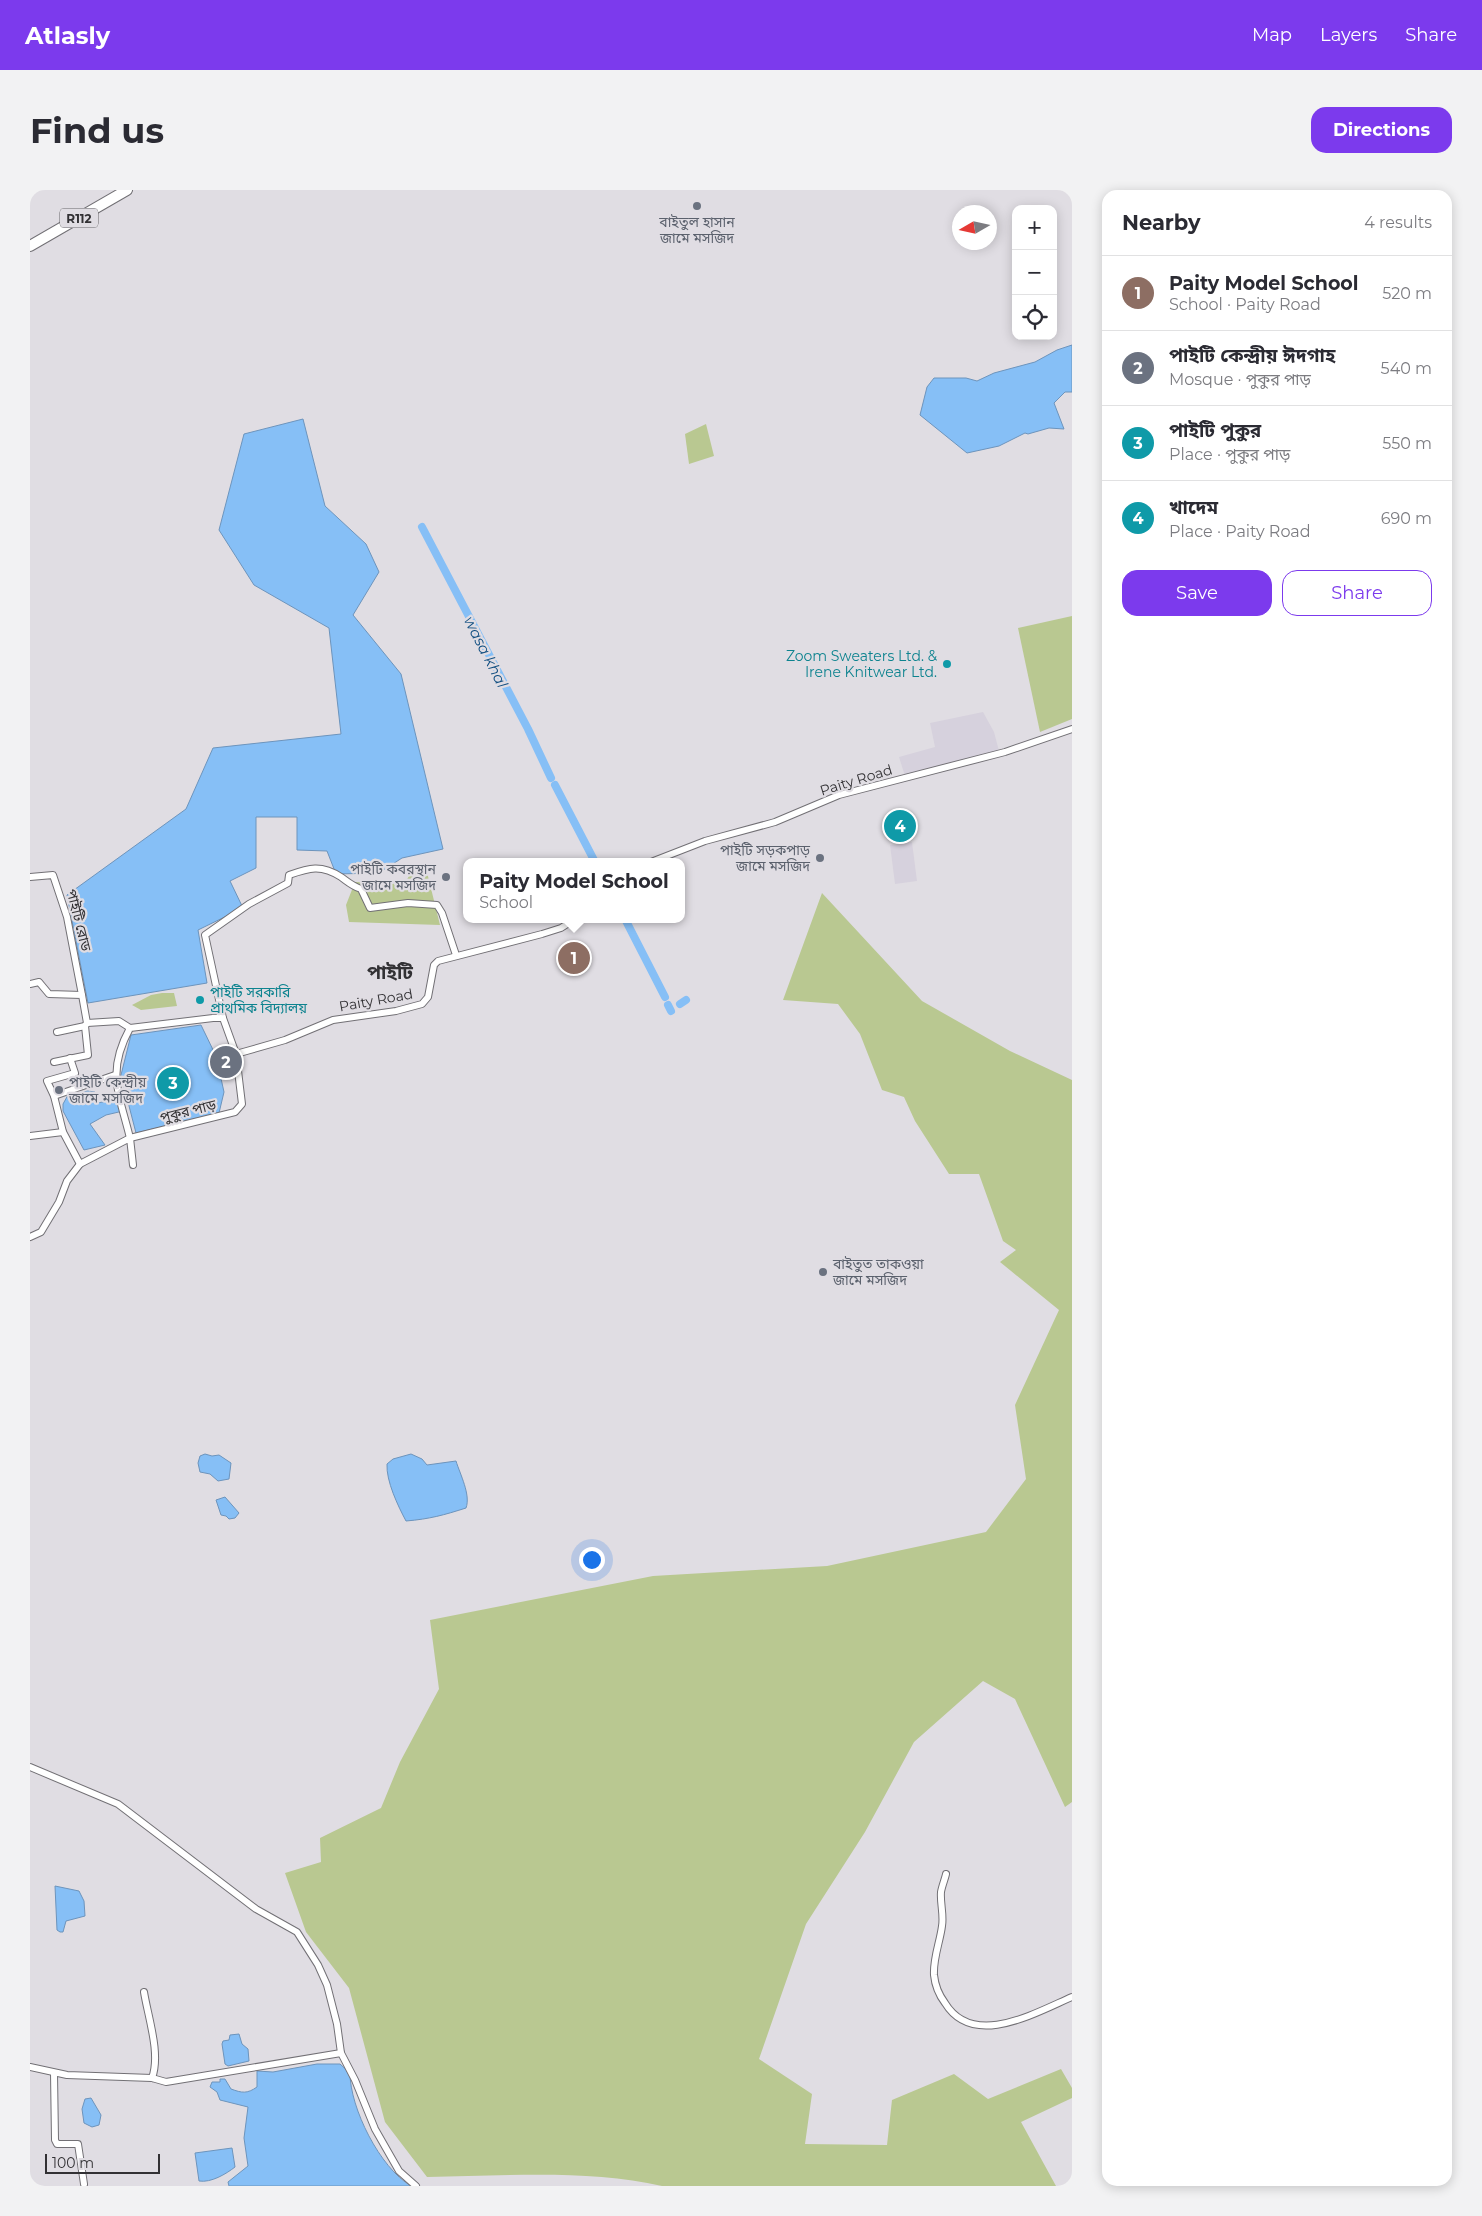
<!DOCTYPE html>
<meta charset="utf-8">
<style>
:root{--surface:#fff;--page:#f2f2f3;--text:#2b2b33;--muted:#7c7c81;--line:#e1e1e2;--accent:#7c3aed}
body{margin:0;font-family:Montserrat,"Noto Sans Bengali",sans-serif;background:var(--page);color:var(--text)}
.controls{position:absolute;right:15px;top:15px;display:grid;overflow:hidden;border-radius:10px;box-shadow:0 2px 12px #0003}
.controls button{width:45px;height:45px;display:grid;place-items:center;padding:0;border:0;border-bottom:1px solid var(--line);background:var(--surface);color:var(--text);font:25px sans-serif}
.compass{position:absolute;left:922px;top:15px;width:45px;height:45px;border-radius:50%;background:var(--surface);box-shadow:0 2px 12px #0003;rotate:261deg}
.scale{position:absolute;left:15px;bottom:12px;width:115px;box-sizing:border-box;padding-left:5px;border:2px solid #323134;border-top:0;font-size:14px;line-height:18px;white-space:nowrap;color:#323134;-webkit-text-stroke:4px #e0dde3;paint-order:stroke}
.you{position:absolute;left:561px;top:1369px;width:18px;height:18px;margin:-12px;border:4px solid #fff;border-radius:50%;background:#1a73e8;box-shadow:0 0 0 8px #1a73e833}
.badge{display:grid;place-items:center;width:32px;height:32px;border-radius:50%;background:var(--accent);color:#fff;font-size:16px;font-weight:700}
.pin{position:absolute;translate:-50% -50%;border:2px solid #fff;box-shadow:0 1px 5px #0006}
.popup{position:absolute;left:433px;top:668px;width:222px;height:65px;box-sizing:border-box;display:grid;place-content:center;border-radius:10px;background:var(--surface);filter:drop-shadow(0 1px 4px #0005);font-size:16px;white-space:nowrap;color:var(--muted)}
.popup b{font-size:19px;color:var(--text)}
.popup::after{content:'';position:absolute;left:50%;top:100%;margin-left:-10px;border:10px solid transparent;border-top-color:var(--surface)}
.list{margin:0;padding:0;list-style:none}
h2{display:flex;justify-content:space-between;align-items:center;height:65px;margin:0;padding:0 20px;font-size:21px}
h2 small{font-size:16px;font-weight:400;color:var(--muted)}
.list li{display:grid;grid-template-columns:32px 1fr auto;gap:15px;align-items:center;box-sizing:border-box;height:75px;padding:0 20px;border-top:1px solid var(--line)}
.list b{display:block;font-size:19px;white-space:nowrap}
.list p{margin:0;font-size:16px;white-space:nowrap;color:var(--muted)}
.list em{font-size:16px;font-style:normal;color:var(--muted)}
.actions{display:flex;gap:10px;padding:15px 20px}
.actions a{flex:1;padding:11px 0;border:1px solid var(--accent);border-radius:15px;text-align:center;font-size:18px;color:var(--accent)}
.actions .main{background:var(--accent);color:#fff}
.icon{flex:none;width:28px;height:28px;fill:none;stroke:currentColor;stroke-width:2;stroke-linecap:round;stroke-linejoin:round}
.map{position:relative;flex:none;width:1042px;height:1996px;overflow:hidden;border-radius:15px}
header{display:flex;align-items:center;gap:30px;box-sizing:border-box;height:70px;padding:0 25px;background:var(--accent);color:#fff}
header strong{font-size:24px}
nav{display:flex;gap:28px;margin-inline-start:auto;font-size:18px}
.intro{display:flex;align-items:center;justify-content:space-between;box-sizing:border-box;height:120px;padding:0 30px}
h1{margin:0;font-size:35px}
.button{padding:12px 22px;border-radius:15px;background:var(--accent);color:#fff;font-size:18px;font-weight:700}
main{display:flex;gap:30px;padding:0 30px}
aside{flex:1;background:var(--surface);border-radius:15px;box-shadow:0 2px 12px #0003}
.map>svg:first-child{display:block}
.built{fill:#d6d1dd}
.green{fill:#b9c891}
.water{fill:#86bff6;stroke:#6d94bc}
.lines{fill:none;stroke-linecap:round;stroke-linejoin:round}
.canal{stroke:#86bff6;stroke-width:8}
.street-casing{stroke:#727075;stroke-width:8}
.primary-casing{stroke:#727075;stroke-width:12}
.street{stroke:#fff;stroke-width:6}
.primary{stroke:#fff;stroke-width:10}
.worship-dot{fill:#6b7280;stroke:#e0dde3;stroke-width:2}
.culture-dot{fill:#0f9aa8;stroke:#e0dde3;stroke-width:2}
.labels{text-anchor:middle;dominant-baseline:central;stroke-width:4.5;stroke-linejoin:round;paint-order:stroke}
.shield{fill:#e0dde3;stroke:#666568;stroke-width:1}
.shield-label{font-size:12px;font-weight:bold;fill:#323134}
.worship-label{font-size:14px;fill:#5b616d;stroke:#e0dde3;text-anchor:end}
.culture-label{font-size:14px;fill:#0d838f;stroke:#e0dde3;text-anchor:end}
.street-label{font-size:14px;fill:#323134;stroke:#e0dde3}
.water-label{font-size:15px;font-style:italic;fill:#0f4d80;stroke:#e0dde3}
.district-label{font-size:19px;font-weight:bold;fill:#323134;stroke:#e0dde3}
</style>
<header>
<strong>Atlasly</strong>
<nav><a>Map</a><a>Layers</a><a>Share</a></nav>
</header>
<div class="intro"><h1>Find us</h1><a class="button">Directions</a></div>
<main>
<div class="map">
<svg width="1042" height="1996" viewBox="0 0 1042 1996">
<rect width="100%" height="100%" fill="#e0dde3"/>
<g class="built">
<polygon points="953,522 964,542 969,561 875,586 869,567 905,557 900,533"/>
<polygon points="882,652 887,691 865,694 860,655"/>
</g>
<g class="green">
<polygon points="676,234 684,266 659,274 655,244"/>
<polygon points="1042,426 1042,529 1010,542 988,438"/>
<polygon points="395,674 410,735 319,732 316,715 325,692 375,693 379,686"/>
<path d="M792 703 892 811 980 861 1042 890V1612L1035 1617 985 1509 953 1491 884 1552 835 1642 776 1734 729 1869 782 1904 775 1954 857 1955 862 1910 924 1884 958 1909 1031 1879 1042 1898V1908L991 1932 1026 1996H632C559 1979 473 1986 397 1987L355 1932 319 1798 276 1742 255 1683 291 1672 290 1648 351 1618 370 1572 409 1499 400 1430 623 1386 797 1376 956 1342 996 1289 985 1215 1029 1120 970 1072 986 1060 973 1051 949 984H919L885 931 874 907 852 900 830 844 808 814 753 810Z"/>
<polygon points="132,803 144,803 147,816 111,820 102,815 121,805"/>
</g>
<g class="water">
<polygon points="1042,155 1042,202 1035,202 1024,213 1034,239 1019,238 998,244 995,243 969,256 937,263 890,225 897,197 904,188 936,188 947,191 964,183 1005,172 1027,160"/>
<polygon points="273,229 295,316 336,354 349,382 323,425 371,484 413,659 372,668 349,683 306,684 297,661 267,660 267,627 226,627 226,678 200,691 213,718 168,740 177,793 58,813 37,705 156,619 183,558 311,544 299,438 224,395 189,340 214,244"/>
<polygon points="171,835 186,866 194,902 189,923 106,943 91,885 101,845"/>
<polygon points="58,901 65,902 67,913 90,909 93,921 76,925 60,934 75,955 54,960 33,921 33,914 38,905"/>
<polygon points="175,1264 182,1266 189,1265 201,1273 199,1289 188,1291 180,1284 170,1282 168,1273 170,1266"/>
<path d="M381 1264 392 1269 397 1275 426 1271C430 1284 441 1305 436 1318 414 1325 400 1329 376 1331 368 1316 356 1291 357 1274L363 1269Z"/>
<polygon points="195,1307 209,1323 205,1328 199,1329 196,1326 191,1325 186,1310"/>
<polygon points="25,1696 49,1701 54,1711 55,1726 36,1731 33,1742 30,1742 27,1740"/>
<polygon points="209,1844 212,1854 218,1859 219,1871 198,1876 195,1874 192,1854 193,1851 199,1850 200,1845"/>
<path d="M287 1874H310L320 1883C320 1918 350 1978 381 1996H199L198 1992 218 1976 214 1948 218 1917 190 1910 187 1902 180 1897 182 1892H190V1889H195L201 1899C212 1903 217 1904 227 1897V1881L243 1882Z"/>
<polygon points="61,1908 71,1925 69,1935 62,1937 54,1933 52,1919 55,1909"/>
<path d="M202 1958 205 1977C196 1984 181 1993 169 1991L165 1963Z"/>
</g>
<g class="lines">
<g class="canal">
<polyline points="392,337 498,539 521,588"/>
<polyline points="525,595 565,672"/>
<polyline points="595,729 635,807"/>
<polyline points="650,814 656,810"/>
<polyline points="638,815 641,821"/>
</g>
<defs>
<g id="street">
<polyline points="621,672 675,651 745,632 809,605 975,562 1042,539"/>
<polyline points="0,687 23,685 37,727 52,805"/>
<polyline points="0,794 9,792 19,804 52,805 57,833 55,836 58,865 24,872"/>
<path d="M183 828H193L206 864 212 914 205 922 100 948C89 903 76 882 100 838Z"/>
<path d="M193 828 175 745 219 714 258 693 259 685C279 678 291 674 311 687 318 692 322 696 331 699L340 718 378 713 407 715 412 723 426 765"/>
<polyline points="57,833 89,831 100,838"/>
<polyline points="27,842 55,836"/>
<polyline points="206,864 255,850 303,830 366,821 392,814 398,807 404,775 408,771 512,744 531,738 545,729"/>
<polyline points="40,868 45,883 17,891 24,906 33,942 50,974 100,948 103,975"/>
<polyline points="24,906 85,885"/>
<polyline points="0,946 33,942"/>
<polyline points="0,1047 11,1042 29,1012 37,991 50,974"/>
<polyline points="0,1577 88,1614 226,1719 267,1742 288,1775 297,1795 307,1834 311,1863 325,1890 345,1939 369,1981 386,1996"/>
<path d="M916 1684C915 1689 912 1696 911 1702 910 1713 914 1725 912 1736 910 1752 903 1768 904 1785 905 1795 909 1805 915 1813 943 1859 1005 1823 1042 1807"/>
<path d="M114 1802C118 1827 131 1864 122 1888"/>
<polyline points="0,1877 37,1885 122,1888 136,1892 311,1863"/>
<polyline points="24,1883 25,1950 27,1954 48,1954 54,1994"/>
</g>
<polyline id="primary" points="0,56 97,0"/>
</defs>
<use href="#street" class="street-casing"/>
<use href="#primary" class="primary-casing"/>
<use href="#street" class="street"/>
<use href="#primary" class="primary"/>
</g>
<g class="worship-dot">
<circle cx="667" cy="16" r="5"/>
<circle cx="790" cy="668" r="5"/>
<circle cx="416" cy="687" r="5"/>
<circle cx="29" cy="900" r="5"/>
<circle cx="793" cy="1082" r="5"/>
</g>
<g class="culture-dot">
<circle cx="917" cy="474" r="5"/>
<circle cx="170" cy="810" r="5"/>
</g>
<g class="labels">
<rect class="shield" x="30" y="18.5" width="38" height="19" rx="4"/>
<g class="shield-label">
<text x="49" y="28">R112</text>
</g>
<g class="worship-label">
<text x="667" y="32" text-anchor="middle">বাইতুল হাসান<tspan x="667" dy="16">জামে মসজিদ</tspan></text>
<text x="780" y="660">পাইটি সড়কপাড়<tspan x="780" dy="16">জামে মসজিদ</tspan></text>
<text x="406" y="679">পাইটি কবরস্থান<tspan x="406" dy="16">জামে মসজিদ</tspan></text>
<text x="39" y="892" text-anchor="start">পাইটি কেন্দ্রীয়<tspan x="39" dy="16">জামে মসজিদ</tspan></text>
<text x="803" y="1074" text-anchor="start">বাইতুত তাকওয়া<tspan x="803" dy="16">জামে মসজিদ</tspan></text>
</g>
<g class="culture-label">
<text x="907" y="466">Zoom Sweaters Ltd. &amp;<tspan x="907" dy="16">Irene Knitwear Ltd.</tspan></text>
<text x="180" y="802" text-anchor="start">পাইটি সরকারি<tspan x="180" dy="16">প্রাথমিক বিদ্যালয়</tspan></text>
</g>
<g class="street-label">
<text transform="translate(826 590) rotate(-17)">Paity Road</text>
<text transform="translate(49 730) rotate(76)">পাইটি রোড</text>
<text transform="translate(346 810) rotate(-10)">Paity Road</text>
<text transform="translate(158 921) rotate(-14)">পুকুর পাড়</text>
</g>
<g class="water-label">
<text transform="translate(456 462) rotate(63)">wasa khal</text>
</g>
<g class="district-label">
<text x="360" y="782">পাইটি</text>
</g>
</g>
</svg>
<div class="controls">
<button>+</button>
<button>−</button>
<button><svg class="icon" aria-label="locate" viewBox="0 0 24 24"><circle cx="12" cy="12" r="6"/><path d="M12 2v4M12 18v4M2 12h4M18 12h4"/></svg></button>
</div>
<svg class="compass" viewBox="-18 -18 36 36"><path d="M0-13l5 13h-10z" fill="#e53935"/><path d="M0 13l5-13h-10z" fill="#7c7c81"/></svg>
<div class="scale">100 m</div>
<div class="you"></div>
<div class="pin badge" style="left:544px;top:768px;background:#8d6e63">1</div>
<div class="popup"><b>Paity Model School</b>School</div>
<div class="pin badge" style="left:196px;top:872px;background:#6b7280">2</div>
<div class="pin badge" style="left:143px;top:893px;background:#0f9aa8">3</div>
<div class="pin badge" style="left:870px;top:636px;background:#0f9aa8">4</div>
</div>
<aside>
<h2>Nearby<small>4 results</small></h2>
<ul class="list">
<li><span class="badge" style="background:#8d6e63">1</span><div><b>Paity Model School</b><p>School · Paity Road</p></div><em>520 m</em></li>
<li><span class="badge" style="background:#6b7280">2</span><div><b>পাইটি কেন্দ্রীয় ঈদগাহ</b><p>Mosque · পুকুর পাড়</p></div><em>540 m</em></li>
<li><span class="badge" style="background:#0f9aa8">3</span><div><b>পাইটি পুকুর</b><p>Place · পুকুর পাড়</p></div><em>550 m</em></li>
<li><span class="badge" style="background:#0f9aa8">4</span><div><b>খাদেম</b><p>Place · Paity Road</p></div><em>690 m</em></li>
</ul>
<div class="actions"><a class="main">Save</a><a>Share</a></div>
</aside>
</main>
